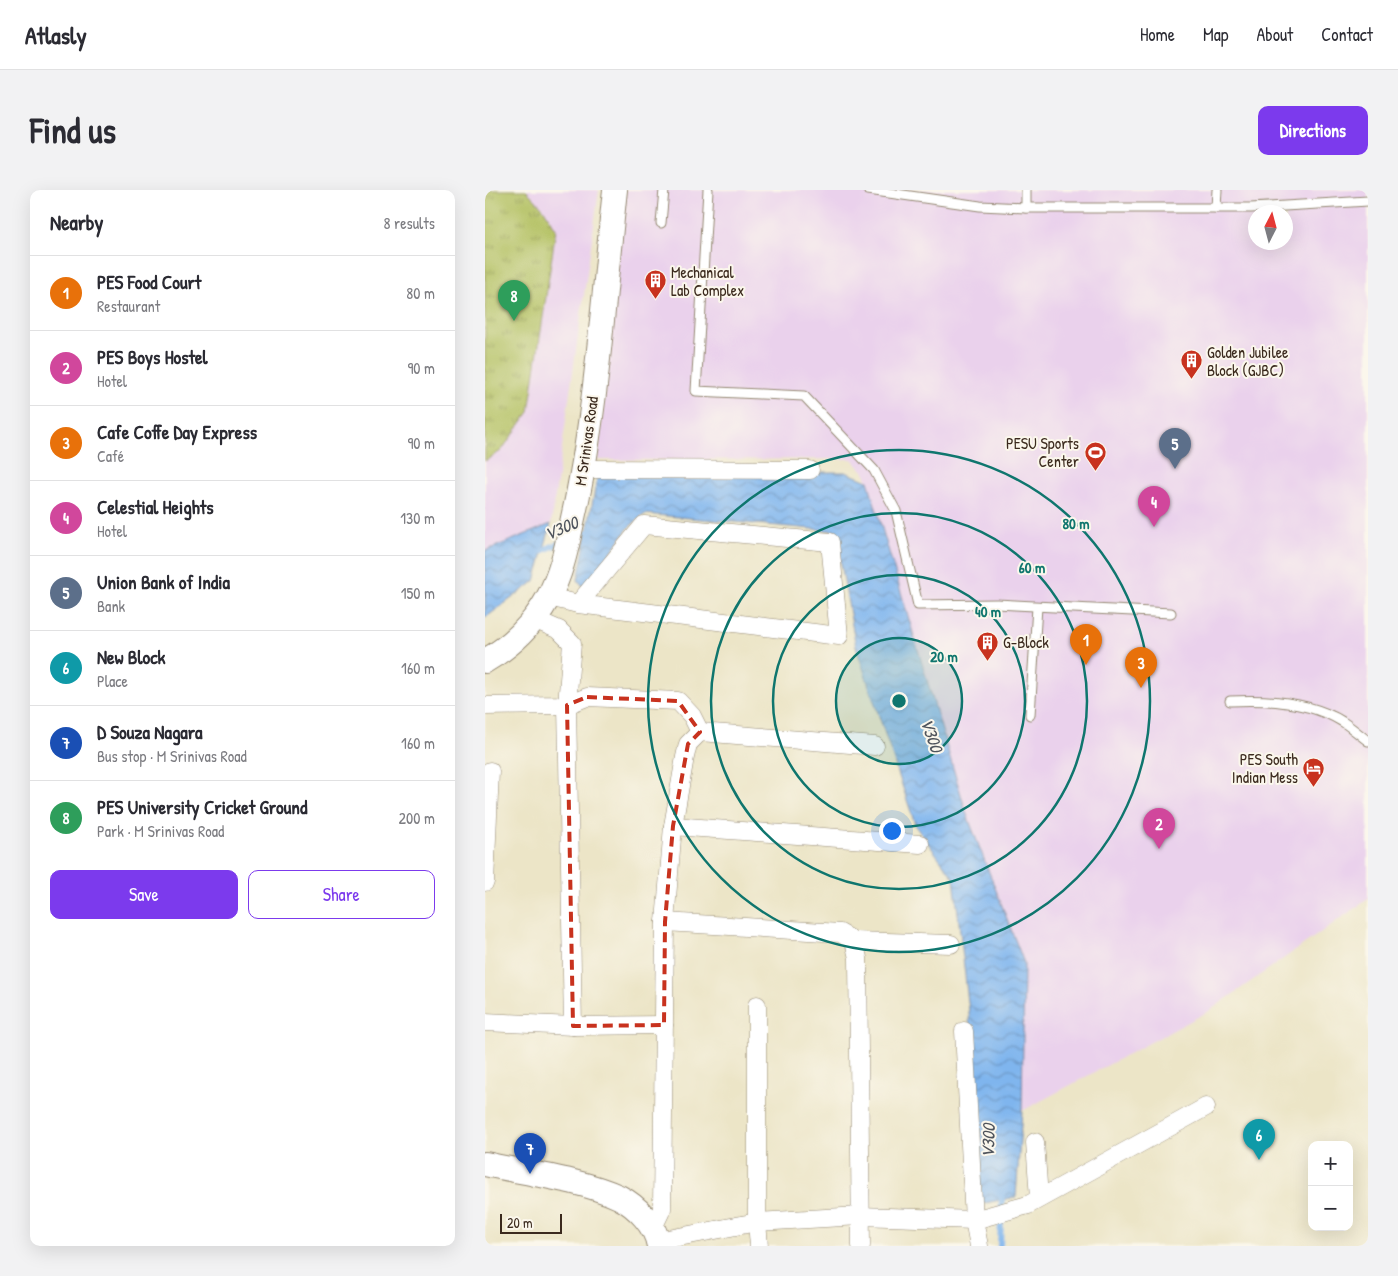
<!DOCTYPE html>
<meta charset="utf-8">
<style>
:root{--surface:#fff;--page:#f2f2f3;--text:#2b2b33;--muted:#7c7c81;--line:#e1e1e2;--accent:#7c3aed}
body{margin:0;font-family:"Patrick Hand",sans-serif;background:var(--page);color:var(--text)}
.controls{position:absolute;right:15px;bottom:15px;display:grid;overflow:hidden;border-radius:10px;box-shadow:0 5px 20px #0002}
.controls button{width:45px;height:45px;display:grid;place-items:center;padding:0;border:0;border-bottom:1px solid var(--line);background:var(--surface);color:var(--text);font:25px sans-serif}
.compass{position:absolute;left:763px;top:15px;width:45px;height:45px;border-radius:50%;background:var(--surface);box-shadow:0 5px 20px #0002;rotate:6deg}
.scale{position:absolute;left:15px;bottom:12px;width:62px;box-sizing:border-box;padding-left:5px;border:2px solid #3b2a1e;border-top:0;font-size:14px;line-height:18px;white-space:nowrap;color:#3b2a1e;-webkit-text-stroke:4px #fbf7ec;paint-order:stroke}
.you{position:absolute;left:406px;top:640px;width:18px;height:18px;margin:-12px;border:4px solid #fff;border-radius:50%;background:#1a73e8;box-shadow:0 0 0 8px #1a73e833}
.badge{display:grid;place-items:center;width:32px;height:32px;border-radius:50%;background:var(--accent);color:#fff;font-size:16px;font-weight:700}
.pin{position:absolute;translate:-50% -41px;filter:drop-shadow(0 1px 2px #0008)}
.pin::after{content:'';position:absolute;top:26px;width:18px;height:15px;background:inherit;clip-path:polygon(0 0,100% 0,50% 100%)}
.list{margin:0;padding:0;list-style:none}
h2{display:flex;justify-content:space-between;align-items:center;height:65px;margin:0;padding:0 20px;font-size:21px}
h2 small{font-size:16px;font-weight:400;color:var(--muted)}
.list li{display:grid;grid-template-columns:32px 1fr auto;gap:15px;align-items:center;box-sizing:border-box;height:75px;padding:0 20px;border-top:1px solid var(--line)}
.list b{display:block;font-size:19px;white-space:nowrap}
.list p{margin:0;font-size:16px;white-space:nowrap;color:var(--muted)}
.list em{font-size:16px;font-style:normal;color:var(--muted)}
.actions{display:flex;gap:10px;padding:15px 20px}
.actions a{flex:1;padding:11px 0;border:1px solid var(--accent);border-radius:10px;text-align:center;font-size:18px;color:var(--accent)}
.actions .main{background:var(--accent);color:#fff}
.map{position:relative;flex:none;width:883px;height:1056px;overflow:hidden;border-radius:10px}
header{display:flex;align-items:center;gap:30px;box-sizing:border-box;height:70px;padding:0 25px;background:var(--surface);border-bottom:1px solid var(--line)}
header strong{font-size:24px}
nav{display:flex;gap:28px;margin-inline-start:auto;font-size:18px}
.intro{display:flex;align-items:center;justify-content:space-between;box-sizing:border-box;height:120px;padding:0 30px}
h1{margin:0;font-size:35px}
.button{padding:12px 22px;border-radius:10px;background:var(--accent);color:#fff;font-size:18px;font-weight:700}
main{display:flex;gap:30px;padding:0 30px}
aside{flex:1;background:var(--surface);border-radius:10px;box-shadow:0 5px 20px #0002}
.map>svg:first-child{display:block}
.built{fill:#ead1ec;fill-rule:evenodd}
.grass{fill:url(#grass-tufts);stroke:#787640}
.water{fill:url(#water-waves);stroke:#5d7086}
.lines{fill:none;stroke-linecap:round;stroke-linejoin:round}
.stream{stroke:#7fb5ee;stroke-width:6}
.lane-casing{stroke:#948872;stroke-width:11}
.street-casing{stroke:#948872;stroke-width:19}
.secondary-casing{stroke:#948872;stroke-width:26}
.lane{stroke:#fff;stroke-width:9}
.street{stroke:#fff;stroke-width:18}
.secondary{stroke:#fff;stroke-width:24}
.marked{fill:none;stroke:#c8321e;stroke-width:4;stroke-dasharray:10 6;stroke-linejoin:round}
.ring{fill:none;stroke:#0f766e;stroke-width:2.5}
.labels{text-anchor:middle;dominant-baseline:central;stroke-width:4;stroke-linejoin:round;paint-order:stroke}
.poi-label{font-size:16px;fill:#3b2a1e;stroke:#fbf7ec;text-anchor:start}
.street-label{font-size:16px;fill:#3b2a1e;stroke:#fbf7ec}
.water-label{font-size:18px;font-style:italic;fill:#4f545c;stroke:#fbf7ec}
.centre{fill:#0f766e;stroke:#fbf7ec;stroke-width:2.5}
.ring-label{font-size:15px;text-anchor:middle;font-weight:bold;fill:#0f766e;stroke:#fbf7ec;stroke-width:4;stroke-linejoin:round;paint-order:stroke}
</style>
<header>
<strong>Atlasly</strong>
<nav><a>Home</a><a>Map</a><a>About</a><a>Contact</a></nav>
</header>
<div class="intro"><h1>Find us</h1><a class="button">Directions</a></div>
<main>
<aside>
<h2>Nearby<small>8 results</small></h2>
<ul class="list">
<li><span class="badge" style="background:#e8710a">1</span><div><b>PES Food Court</b><p>Restaurant</p></div><em>80 m</em></li>
<li><span class="badge" style="background:#d1479c">2</span><div><b>PES Boys Hostel</b><p>Hotel</p></div><em>90 m</em></li>
<li><span class="badge" style="background:#e8710a">3</span><div><b>Cafe Coffe Day Express</b><p>Café</p></div><em>90 m</em></li>
<li><span class="badge" style="background:#d1479c">4</span><div><b>Celestial Heights</b><p>Hotel</p></div><em>130 m</em></li>
<li><span class="badge" style="background:#5c6f8a">5</span><div><b>Union Bank of India</b><p>Bank</p></div><em>150 m</em></li>
<li><span class="badge" style="background:#0f9aa8">6</span><div><b>New Block</b><p>Place</p></div><em>160 m</em></li>
<li><span class="badge" style="background:#1a4fb4">7</span><div><b>D Souza Nagara</b><p>Bus stop · M Srinivas Road</p></div><em>160 m</em></li>
<li><span class="badge" style="background:#2e9e5b">8</span><div><b>PES University Cricket Ground</b><p>Park · M Srinivas Road</p></div><em>200 m</em></li>
</ul>
<div class="actions"><a class="main">Save</a><a>Share</a></div>
</aside>
<div class="map">
<svg width="883" height="1056" viewBox="0 0 883 1056">
<defs>
<pattern id="grass-tufts" width="24" height="20" patternUnits="userSpaceOnUse" patternTransform="scale(1.25)"><rect width="24" height="20" fill="#b4c163"/><path d="M3 7l-1-3M5 7V3M7 7l1-3M15 17l-1-3M17 17v-4M19 17l1-3" fill="none" stroke="#949d51"/></pattern>
<pattern id="water-waves" width="16" height="10" patternUnits="userSpaceOnUse" patternTransform="scale(1.25)"><rect width="16" height="10" fill="#7fb5ee"/><path d="M0 5q4-4 8 0t8 0" fill="none" stroke="#6993c0"/></pattern>
</defs>
<rect width="100%" height="100%" fill="#fbf7ec"/>
<filter id="ink" filterUnits="userSpaceOnUse"><feTurbulence type="fractalNoise" baseFrequency=".02" numOctaves="2"/><feDisplacementMap in="SourceGraphic" scale="10" xChannelSelector="R" yChannelSelector="G"/><feConvolveMatrix kernelMatrix="1 2 1 2 8 2 1 2 1" color-interpolation-filters="sRGB"/></filter>
<filter id="wash" filterUnits="userSpaceOnUse"><feTurbulence type="fractalNoise" baseFrequency=".0096" numOctaves="4" result="noise"/><feDisplacementMap in="SourceGraphic" scale="20" xChannelSelector="R" yChannelSelector="G"/><feGaussianBlur stdDeviation="1.12" result="paint"/><feColorMatrix in="noise" values="0 0 0 0 0 0 0 0 0 0 0 0 0 0 0 0 0 1.4 0 .05"/><feComposite in="paint" operator="in"/></filter>
<g filter="url(#wash)">
<rect width="100%" height="100%" fill="#ece5c7"/>
<g class="built">
<polygon points="0,0 114,0 66,334 0,361"/>
<path d="M140 0H883V709L724 821 537 921 539 773 482 625 380 283 367 269 113 270ZM771 22H801V52H771Z"/>
</g>
<polygon class="grass" points="0,0 41,0 58,18 71,39 44,222 16,261 0,271"/>
<g class="water">
<polygon points="360,282 383,291 482,625 539,773 537,921 531,1007 490,1015 484,821 469,688 431,637 371,457 350,341 160,324 144,337 100,399 93,390 113,283"/>
<polygon points="66,334 50,391 0,428 0,361"/>
</g>
<g class="lines">
<g class="stream">
<polyline points="89,347 110,339"/>
<polyline points="52,363 77,352"/>
<polyline points="515,1056 517,1002"/>
</g>
</g>
</g>
<g filter="url(#ink)">
<g class="lines">
<defs>
<g id="lane">
<polyline points="223,0 211,201 319,206 389,280 411,321 433,415 512,414 686,423"/>
<polyline points="383,0 495,16 541,18 766,18 883,11"/>
<polyline points="541,18 541,0"/>
<polyline points="731,18 732,0"/>
<polyline points="176,33 179,0"/>
<path d="M745 511C782 509 826 512 858 532 867 538 875 545 883 551"/>
<polyline points="545,525 552,417"/>
</g>
<g id="street">
<polyline points="99,279 325,280"/>
<polyline points="64,407 93,414 354,446 345,352 159,335 93,414"/>
<polyline points="49,429 74,440 87,453 82,515 88,836"/>
<polyline points="0,516 82,515 102,507 193,511 207,526 215,542"/>
<polyline points="188,636 435,654"/>
<polyline points="0,692 5,581"/>
<polyline points="180,732 355,743 369,751 373,768 376,1056"/>
<polyline points="369,751 466,754"/>
<polyline points="272,815 272,1032 274,1056"/>
<polyline points="0,832 88,836 179,835"/>
<polyline points="479,841 489,1030 494,1056"/>
<polyline points="550,952 554,1008"/>
<polyline points="167,1040 177,1019 180,732 188,636 200,567 203,554 215,542 390,556"/>
<polyline points="173,1051 272,1032 375,1026 489,1030 543,1015 721,917"/>
</g>
<g id="secondary">
<path d="M0 471C25 457 49 434 63 408 77 383 82 355 88 328 112 222 118 108 130 0"/>
<path d="M0 974C41 983 97 990 134 1007 152 1016 171 1036 174 1056"/>
</g>
</defs>
<use href="#lane" class="lane-casing"/>
<use href="#street" class="street-casing"/>
<use href="#secondary" class="secondary-casing"/>
<use href="#lane" class="lane"/>
<use href="#street" class="street"/>
<use href="#secondary" class="secondary"/>
</g>
</g>
<path class="marked" d="M102 507 193 511 215 542 203 554 188 636 180 732 179 835 88 836 82 515Z"/>
<circle cx="414" cy="511" r="63" fill="#0f766e" fill-opacity=".12"/>
<g class="ring">
<circle cx="414" cy="511" r="63"/>
<circle cx="414" cy="511" r="126"/>
<circle cx="414" cy="511" r="188"/>
<circle cx="414" cy="511" r="251"/>
</g>
<defs>
<symbol id="building-pin" viewBox="-11 -11 22 30"><path d="M0 17L-7.5 6A9.5 9.5 0 1 1 7.5 6Z" fill="#c8321e" stroke="#fbf7ec"/><path d="M-4-6H4V6H1V3H-1V6H-4ZM-2.5-4.3h1.7v1.8h-1.7ZM.8-4.3h1.7v1.8H.8ZM-2.5-1h1.7V.8h-1.7ZM.8-1h1.7V.8H.8Z" fill="#fff"/></symbol>
<symbol id="stadium-pin" viewBox="-11 -11 22 30"><path d="M0 17L-7.5 6A9.5 9.5 0 1 1 7.5 6Z" fill="#c8321e" stroke="#fbf7ec"/><path d="M0-5a6.5 5 0 1 0 0 10a6.5 5 0 1 0 0-10ZM-3.5-1.8h7v3.6h-7Z" fill="#fff"/></symbol>
<symbol id="hotel-pin" viewBox="-11 -11 22 30"><path d="M0 17L-7.5 6A9.5 9.5 0 1 1 7.5 6Z" fill="#c8321e" stroke="#fbf7ec"/><path d="M-6-4.5h1.5V1H6V5H4.5V3h-9V5H-6ZM-4 0a1.8 1.8 0 1 1 3.6 0ZM.5 0V-2.5h3Q6-2.5 6 0Z" fill="#fff"/></symbol>
</defs>
<g fill-rule="evenodd">
<use href="#building-pin" x="158" y="78" width="25" height="34"/>
<use href="#building-pin" x="694" y="158" width="25" height="34"/>
<use href="#stadium-pin" x="598" y="250" width="25" height="34"/>
<use href="#building-pin" x="490" y="440" width="25" height="34"/>
<use href="#hotel-pin" x="816" y="566" width="25" height="34"/>
</g>
<g class="labels">
<g class="poi-label">
<text x="186" y="82">Mechanical<tspan x="186" dy="18">Lab Complex</tspan></text>
<text x="722" y="162">Golden Jubilee<tspan x="722" dy="18">Block (GJBC)</tspan></text>
<text x="594" y="253" text-anchor="end">PESU Sports<tspan x="594" dy="18">Center</tspan></text>
<text x="518" y="452">G-Block</text>
<text x="813" y="569" text-anchor="end">PES South<tspan x="813" dy="18">Indian Mess</tspan></text>
</g>
<g class="street-label">
<text transform="translate(101 251) rotate(-82)">M Srinivas Road</text>
</g>
<g class="water-label">
<text transform="translate(76 338) rotate(-23)">V300</text>
<text transform="translate(447 545) rotate(71)">V300</text>
<text transform="translate(503 951) rotate(-88)">V300</text>
</g>
</g>
<circle cx="414" cy="511" r="8" class="centre"/>
<g class="ring-label">
<text x="591" y="339">80 m</text>
<text x="547" y="383">60 m</text>
<text x="503" y="427">40 m</text>
<text x="459" y="472">20 m</text>
</g>
</svg>
<div class="controls">
<button>+</button>
<button>−</button>
</div>
<svg class="compass" viewBox="-18 -18 36 36"><path d="M0-13l5 13h-10z" fill="#e53935"/><path d="M0 13l5-13h-10z" fill="#7c7c81"/></svg>
<div class="scale">20 m</div>
<div class="you"></div>
<div class="pin badge" style="left:601px;top:475px;background:#e8710a">1</div>
<div class="pin badge" style="left:674px;top:659px;background:#d1479c">2</div>
<div class="pin badge" style="left:656px;top:498px;background:#e8710a">3</div>
<div class="pin badge" style="left:669px;top:337px;background:#d1479c">4</div>
<div class="pin badge" style="left:690px;top:279px;background:#5c6f8a">5</div>
<div class="pin badge" style="left:774px;top:970px;background:#0f9aa8">6</div>
<div class="pin badge" style="left:45px;top:984px;background:#1a4fb4">7</div>
<div class="pin badge" style="left:29px;top:131px;background:#2e9e5b">8</div>
</div>
</main>
